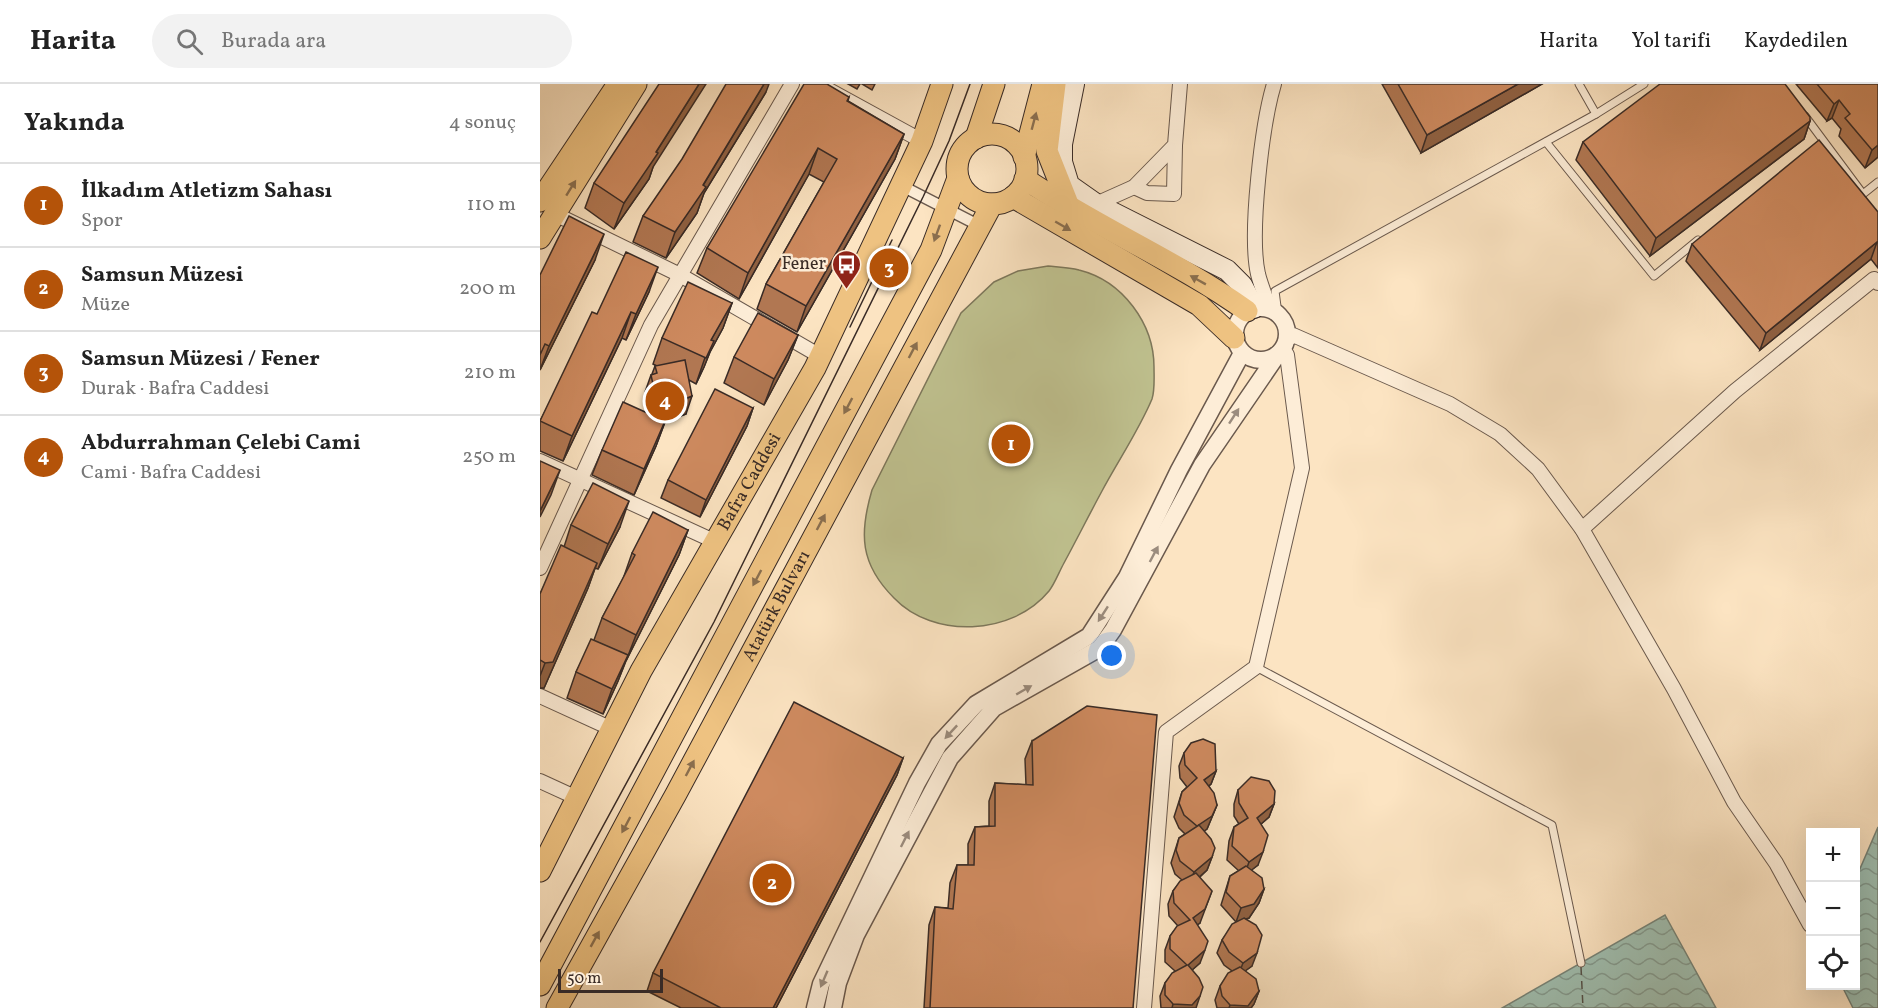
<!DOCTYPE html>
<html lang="tr">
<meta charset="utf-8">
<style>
:root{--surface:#fff;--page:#f2f2f2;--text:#222;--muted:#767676;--line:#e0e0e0;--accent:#b45309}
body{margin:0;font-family:Vollkorn,serif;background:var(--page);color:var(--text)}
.controls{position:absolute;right:18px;bottom:18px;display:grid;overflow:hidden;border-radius:0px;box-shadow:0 6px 24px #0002}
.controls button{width:54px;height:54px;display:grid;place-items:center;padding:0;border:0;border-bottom:2px solid var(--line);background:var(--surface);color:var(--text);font:30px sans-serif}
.scale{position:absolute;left:18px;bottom:15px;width:105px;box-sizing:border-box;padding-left:6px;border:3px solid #392b26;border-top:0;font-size:16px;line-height:21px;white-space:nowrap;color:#392b26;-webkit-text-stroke:4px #fdedd7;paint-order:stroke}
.you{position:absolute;left:572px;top:572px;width:21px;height:21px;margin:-15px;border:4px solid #fff;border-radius:50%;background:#1a73e8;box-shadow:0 0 0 9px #1a73e833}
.badge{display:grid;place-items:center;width:39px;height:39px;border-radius:50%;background:var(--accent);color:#fff;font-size:20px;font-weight:700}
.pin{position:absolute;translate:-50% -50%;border:3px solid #fff;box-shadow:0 2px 6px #0006}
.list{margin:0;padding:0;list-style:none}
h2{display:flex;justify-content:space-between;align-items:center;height:78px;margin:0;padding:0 24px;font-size:26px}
h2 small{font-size:20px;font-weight:400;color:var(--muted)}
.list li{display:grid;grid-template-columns:39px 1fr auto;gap:18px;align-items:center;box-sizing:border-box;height:84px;padding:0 24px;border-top:2px solid var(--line)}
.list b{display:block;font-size:22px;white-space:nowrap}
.list p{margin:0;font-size:20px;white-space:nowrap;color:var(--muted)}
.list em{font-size:20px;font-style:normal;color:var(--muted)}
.icon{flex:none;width:33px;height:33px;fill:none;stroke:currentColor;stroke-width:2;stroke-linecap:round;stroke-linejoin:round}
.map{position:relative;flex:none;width:1338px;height:924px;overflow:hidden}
header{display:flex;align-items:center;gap:36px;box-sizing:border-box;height:84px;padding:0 30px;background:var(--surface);border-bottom:2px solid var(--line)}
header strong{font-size:28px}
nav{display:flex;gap:33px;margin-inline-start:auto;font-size:21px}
.search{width:420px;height:54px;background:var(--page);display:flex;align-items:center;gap:15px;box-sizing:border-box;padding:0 21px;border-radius:33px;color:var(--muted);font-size:22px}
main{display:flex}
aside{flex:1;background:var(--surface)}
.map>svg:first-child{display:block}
.pitch{fill:#c1c492;stroke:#7d785c;stroke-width:1.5}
.water{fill:url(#water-waves);stroke:#768479;stroke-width:1.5}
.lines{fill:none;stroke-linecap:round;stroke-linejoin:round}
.ferry{stroke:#525049;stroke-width:1.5;stroke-dasharray:8 6;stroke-linecap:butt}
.service-casing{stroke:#6a594d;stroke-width:9}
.pedestrian-casing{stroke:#6a594d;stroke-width:13}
.minor-casing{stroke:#6a594d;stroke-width:16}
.tertiary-casing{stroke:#6a594d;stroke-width:19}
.secondary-casing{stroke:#392b26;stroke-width:22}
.primary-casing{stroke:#392b26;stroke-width:23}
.service{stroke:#fdedd7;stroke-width:7}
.pedestrian{stroke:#fdedd7;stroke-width:10}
.minor{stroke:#fdedd7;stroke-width:14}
.tertiary{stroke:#fdedd7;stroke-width:16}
.secondary{stroke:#fdedd7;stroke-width:20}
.primary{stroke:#eec281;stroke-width:21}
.tram{stroke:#392b26;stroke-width:1.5}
.wall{fill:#b17752;stroke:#392b26;stroke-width:1.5}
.shaded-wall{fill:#906142;stroke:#392b26;stroke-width:1.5}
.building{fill:#ce8a5f;stroke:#392b26;stroke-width:1.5}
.oneway{fill:#8a6f4f}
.oneway2{fill:#9b8c7e}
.labels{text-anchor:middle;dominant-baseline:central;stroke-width:5;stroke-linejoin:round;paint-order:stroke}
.poi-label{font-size:18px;fill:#392b26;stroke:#fdedd7;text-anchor:end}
.street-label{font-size:18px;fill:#392b26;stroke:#fdedd7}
</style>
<header>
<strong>Harita</strong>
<div class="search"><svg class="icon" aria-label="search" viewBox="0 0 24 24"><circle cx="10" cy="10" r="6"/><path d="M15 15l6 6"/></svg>Burada ara</div>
<nav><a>Harita</a><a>Yol tarifi</a><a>Kaydedilen</a></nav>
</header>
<main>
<aside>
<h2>Yakında<small>4 sonuç</small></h2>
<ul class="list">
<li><span class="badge">1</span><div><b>İlkadım Atletizm Sahası</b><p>Spor</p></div><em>110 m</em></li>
<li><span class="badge">2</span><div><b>Samsun Müzesi</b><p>Müze</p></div><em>200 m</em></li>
<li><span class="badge">3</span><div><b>Samsun Müzesi / Fener</b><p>Durak · Bafra Caddesi</p></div><em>210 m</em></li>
<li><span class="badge">4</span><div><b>Abdurrahman Çelebi Cami</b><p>Cami · Bafra Caddesi</p></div><em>250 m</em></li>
</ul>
</aside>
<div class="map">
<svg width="1338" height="924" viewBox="0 0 1338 924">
<defs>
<pattern id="water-waves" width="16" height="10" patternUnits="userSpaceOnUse" patternTransform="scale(1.5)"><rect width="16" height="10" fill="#9fbfb1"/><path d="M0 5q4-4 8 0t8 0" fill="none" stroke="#839b90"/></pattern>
</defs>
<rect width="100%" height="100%" fill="#fce4c2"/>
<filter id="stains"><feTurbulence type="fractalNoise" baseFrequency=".00333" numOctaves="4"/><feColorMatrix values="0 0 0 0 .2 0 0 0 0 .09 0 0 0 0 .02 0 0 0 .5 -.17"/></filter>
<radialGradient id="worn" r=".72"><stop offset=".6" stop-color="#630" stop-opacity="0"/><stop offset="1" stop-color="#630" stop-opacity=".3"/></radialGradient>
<path class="pitch" d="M508 182C518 183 529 183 539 186 583 197 614 240 614 283 614 293 615 306 612 315 599 346 578 377 562 407 549 431 537 455 524 479 519 488 515 499 509 507 472 552 393 555 354 514 320 480 319 450 332 406L421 229 454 198 478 187Z"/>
<g class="water">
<polygon points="1338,743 1338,924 1313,924 1302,902 1316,902 1316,794"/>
<polygon points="1125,831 1176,924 962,924"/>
</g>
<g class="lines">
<polyline class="ferry" points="1041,883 1043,924"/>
<defs>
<g id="service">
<polyline points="1039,0 1056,30"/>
<polyline points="1265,32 1323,110 1338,98"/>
<polyline points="1006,58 1114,192 1158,156"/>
<polyline points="738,230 735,207 1056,30 1104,0"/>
<polyline points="716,583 1012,741 1041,879"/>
</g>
<polyline id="pedestrian" points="362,102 440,142"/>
<g id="minor">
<polyline points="278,0 382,57"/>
<polyline points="594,103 607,109 634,110 635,61"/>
<polyline points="556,120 594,103 635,61 640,0"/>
<polyline points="15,130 140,191 280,272"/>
<path d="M730 225C726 214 721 202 718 190 709 150 722 40 734 0"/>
<polyline points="747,256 753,251 910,320 960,350 998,385 1042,445 1134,605 1194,718 1236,779 1270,841"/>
<polyline points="0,377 176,458"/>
<polyline points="1042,445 1195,307 1334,195 1338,199"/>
<polyline points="0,484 111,241 252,0"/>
<polyline points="0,612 72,645"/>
<polyline points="0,697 37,714"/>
<polyline points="604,924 626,648 716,583 762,384 747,271 743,264"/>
</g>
<g id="tertiary">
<circle cx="721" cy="250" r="26"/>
<polyline points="275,924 281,900 377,699 399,660 436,620 549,552 587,493 639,386 702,269"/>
<polyline points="293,924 298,899 316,851 410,674 454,624 560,564 573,546 662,381 738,270"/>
</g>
<polyline id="secondary" points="534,0 522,60 522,78 529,101 556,120 687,186 702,201 714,224"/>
<g id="primary">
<polyline points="515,0 507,67 530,125"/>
<circle cx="452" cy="85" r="35"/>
<polyline points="436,54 454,0"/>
<polyline points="484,73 503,0"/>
<path d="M485 95C556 143 637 177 707 227"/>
<polyline points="473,113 659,221 694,254"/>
<polyline points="0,117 78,0"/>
<polyline points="0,154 96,0"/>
<path id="s1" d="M0 787 101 587 275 284 382 57 402 0"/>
<polyline points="0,901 391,166 418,94"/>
<path id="s2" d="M17 924 136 710 452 120"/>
</g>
</defs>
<use href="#service" class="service-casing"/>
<use href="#pedestrian" class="pedestrian-casing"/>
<use href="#minor" class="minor-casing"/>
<use href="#tertiary" class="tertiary-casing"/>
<use href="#secondary" class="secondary-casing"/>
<use href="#primary" class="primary-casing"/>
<use href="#service" class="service"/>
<use href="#pedestrian" class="pedestrian"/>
<use href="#minor" class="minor"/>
<use href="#tertiary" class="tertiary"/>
<use href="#secondary" class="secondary"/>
<use href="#primary" class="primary"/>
<g class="tram">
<polyline points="310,243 352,156"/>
<polyline points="0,858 174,538 383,113 409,57 430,0"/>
</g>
</g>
<g class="wall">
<polygon points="308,0 320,0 317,5"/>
<polygon points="322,0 335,0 332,6"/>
<polygon points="842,0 1002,0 881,69"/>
<polygon points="1256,0 1338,0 1338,73 1325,84 1299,52 1301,45 1292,34 1287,37"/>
<polygon points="226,8 164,109 157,129 126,174 93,158 103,132"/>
<polygon points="309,13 308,17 364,50 355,75 257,248 217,225 226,200 284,98 269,90 199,215 157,189 167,164"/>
<polygon points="1270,37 1264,55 1110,172 1036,76 1043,58"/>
<polygon points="113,83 109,95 74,145 45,124 54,99"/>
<polygon points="1338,128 1338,184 1331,175 1220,266 1146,177 1152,160"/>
<polygon points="55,176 0,286 0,191"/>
<polygon points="109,208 86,256 82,254 23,377 0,367 0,337 57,230"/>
<polygon points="192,219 183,244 170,268 164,283 156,300 149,296 146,330 125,338 116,362 94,411 52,391 62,366 109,330 105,308 111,291 112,290 115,282 117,282 113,280 122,254"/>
<polygon points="258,251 248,276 224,321 184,299 194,273"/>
<polygon points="213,324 207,342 160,433 121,414 128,396"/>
<polygon points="31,441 80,443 58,485 55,484 48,504 4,604 0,604 0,510 24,463"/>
<polygon points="148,446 139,471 86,577 78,597 63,630 27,614 36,588 54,556 62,534 83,495 92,469"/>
<polygon points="492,657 593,924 384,924 389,841 395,823 408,824 410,799 417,781 428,781 428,760 435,743 449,742 449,717 455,699 486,701 485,675"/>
<polygon points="644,669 676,687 671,700 669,702 677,721 667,745 664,747 672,773 667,786 660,793 660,839 657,841 660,879 652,886 656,924 621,924 620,912 625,899 635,887 625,878 625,866 630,852 638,842 629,832 628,820 633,807 642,796 635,790 631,779 639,754 645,750 639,744 634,733 642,708 647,703 640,694 639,682"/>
<polygon points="363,674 357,691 236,924 141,924 107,907 113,889"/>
<polygon points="698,706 734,720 729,733 721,740 718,781 711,786 724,805 719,819 709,834 706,835 712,882 705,887 719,907 714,920 711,924 677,924 675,916 680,902 692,887 684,881 677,869 682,856 696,838 681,821 690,792 699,787 687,776 689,757 694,743 699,740 694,732 694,720"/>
</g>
<g class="shaded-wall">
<polygon points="159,0 166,0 113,83 109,95 74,145 84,119"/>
<polygon points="224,0 229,0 226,8 164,109 157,129 126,174 135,148"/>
<polygon points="978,0 1002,0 881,69 887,51"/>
<polygon points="1299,16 1292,34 1287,37 1294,20"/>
<polygon points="1270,37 1264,55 1110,172 1116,154"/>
<polygon points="364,50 355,75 257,248 266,222"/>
<polygon points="1338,61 1338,73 1325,84 1332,66"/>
<polygon points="278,64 269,90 199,215 208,189"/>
<polygon points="64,150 55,176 0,286 9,262"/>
<polygon points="1337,158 1331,175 1220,266 1226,249"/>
<polygon points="118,183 109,208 86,256 96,230"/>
<polygon points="192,219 183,244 170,268 164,283 156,300 171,256"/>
<polygon points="91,228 82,254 23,377 32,352"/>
<polygon points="258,251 248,276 224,321 234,295"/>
<polygon points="152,312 146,330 125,338 116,362 94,411 130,321"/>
<polygon points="122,313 115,331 110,332 116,314"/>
<polygon points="127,317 121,335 116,335 122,318"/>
<polygon points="213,324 207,342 160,433 166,416"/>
<polygon points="20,386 11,411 0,433 0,427"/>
<polygon points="89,417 80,443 58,485 68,460"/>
<polygon points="148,446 139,471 86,577 96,551"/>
<polygon points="57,479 48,504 4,604 0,604 0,592 5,579"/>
<polygon points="88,571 78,597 63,630 72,605"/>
<polygon points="363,674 357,691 236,924 233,924"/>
<polygon points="676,687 671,700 659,709 664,696"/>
<polygon points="734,720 729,733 712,748 717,734"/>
<polygon points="677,721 667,745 653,755 657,742"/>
<polygon points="723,768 718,781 704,792 709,778"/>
<polygon points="672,773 667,786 649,802 654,788"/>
<polygon points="724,805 719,819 709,834 696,838 701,824"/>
<polygon points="672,807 660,839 648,847 653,834"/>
<polygon points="665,866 660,879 643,894 648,881"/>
<polygon points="717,869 712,882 698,892 703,879"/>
<polygon points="719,907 714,920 711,924 689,924 690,921"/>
<polygon points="660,912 656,924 632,924 633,920"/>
</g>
<g class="building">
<polygon points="119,0 159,0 116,68 118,69 84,119 54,99"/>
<polygon points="186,0 224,0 163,101 166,103 135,148 103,132 142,75"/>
<polygon points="264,0 287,0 309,13 307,17 364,50 266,222 226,200 297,75 278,64 208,189 167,164"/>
<polygon points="858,0 978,0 887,51"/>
<polygon points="1120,0 1245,0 1270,33 1270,37 1116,154 1043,58"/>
<polygon points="1277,0 1338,0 1338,61 1332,66 1305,34 1310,30 1299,16 1294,20"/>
<polygon points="1279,56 1338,128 1338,159 1337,158 1226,249 1152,160"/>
<polygon points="29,132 64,150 9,262 5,260 0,271 0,191"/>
<polygon points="86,168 118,183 96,230 91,228 32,352 0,337 52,228 57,230"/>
<polygon points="148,198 192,219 171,256 174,257 166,274 122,254"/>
<polygon points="218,229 258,251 234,295 194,273"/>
<polygon points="145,276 152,312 130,321 127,317 122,318 122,313 116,314 111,291 117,289 115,282"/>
<polygon points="175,305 213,324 166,416 128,396"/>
<polygon points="83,318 125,337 104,385 62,366"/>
<polygon points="0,377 20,386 0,427"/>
<polygon points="53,399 89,417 68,460 31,441"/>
<polygon points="113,428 148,446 96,551 62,534 95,471 92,469"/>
<polygon points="21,461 57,479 13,578 5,579 0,576 0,510"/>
<polygon points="51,555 88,571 72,605 36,588"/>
<polygon points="254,618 363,674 233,924 181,924 113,889"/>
<polygon points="547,622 617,631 593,924 390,924 395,823 413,825 417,781 434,781 435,743 455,742 455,699 493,701 492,657"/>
<polygon points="663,655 675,660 676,687 664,696 674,709 677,721 672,732 657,742 644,731 639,719 642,708 657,694 645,681 644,669 651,659"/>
<polygon points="711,693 729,697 735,707 734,720 717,734 728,751 723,768 709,778 692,762 694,743 708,734 699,719 698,706"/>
<polygon points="659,741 671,755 675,764 672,773 654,788 640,777 636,766 639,754"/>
<polygon points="706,782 722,794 724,805 714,820 701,824 686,808 690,792"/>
<polygon points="656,789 672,807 665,825 653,834 668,857 665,866 648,881 659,894 663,903 660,912 652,921 633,920 625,911 625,899 632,889 647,881 630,865 630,852 637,842 650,836 634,819 633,807 640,797"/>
<polygon points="704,834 716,841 722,851 717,869 703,879 689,868 682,856 692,840"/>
<polygon points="700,883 716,895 719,907 708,922 690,921 682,912 680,902 688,889"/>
</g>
<defs><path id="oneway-solid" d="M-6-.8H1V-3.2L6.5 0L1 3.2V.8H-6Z" transform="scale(1.5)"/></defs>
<g class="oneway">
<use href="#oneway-solid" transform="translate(494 37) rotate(-75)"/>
<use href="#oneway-solid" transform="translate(31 104) rotate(-58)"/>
<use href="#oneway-solid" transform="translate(523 142) rotate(30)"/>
<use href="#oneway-solid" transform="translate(397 149) rotate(110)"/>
<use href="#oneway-solid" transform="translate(658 196) rotate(-151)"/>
<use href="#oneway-solid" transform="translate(373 266) rotate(-62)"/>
<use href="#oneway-solid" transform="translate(308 322) rotate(118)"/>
<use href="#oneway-solid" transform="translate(281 438) rotate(-62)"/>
<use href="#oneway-solid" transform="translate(217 494) rotate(118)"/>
<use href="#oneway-solid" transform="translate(150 684) rotate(-62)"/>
<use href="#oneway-solid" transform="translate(86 741) rotate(118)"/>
<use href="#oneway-solid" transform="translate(55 855) rotate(-61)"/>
</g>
<g class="oneway2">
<use href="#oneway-solid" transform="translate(694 332) rotate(-57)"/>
<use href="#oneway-solid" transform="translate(614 470) rotate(-62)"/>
<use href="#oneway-solid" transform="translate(563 530) rotate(123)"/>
<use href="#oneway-solid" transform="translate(484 606) rotate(-30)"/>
<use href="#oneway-solid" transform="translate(411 648) rotate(133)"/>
<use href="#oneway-solid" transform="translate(365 755) rotate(-63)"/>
<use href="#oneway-solid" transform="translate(284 895) rotate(113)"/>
</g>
<defs>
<symbol id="bus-pin" viewBox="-11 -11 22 30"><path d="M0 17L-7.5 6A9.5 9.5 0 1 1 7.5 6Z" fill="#8f2418" stroke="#fdedd7"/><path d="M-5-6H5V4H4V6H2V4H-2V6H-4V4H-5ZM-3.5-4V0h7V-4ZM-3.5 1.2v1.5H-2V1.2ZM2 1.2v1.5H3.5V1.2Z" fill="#fff"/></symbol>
</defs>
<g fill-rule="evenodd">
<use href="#bus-pin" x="290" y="164" width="33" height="45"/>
</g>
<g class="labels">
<g class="poi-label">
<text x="286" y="180">Fener</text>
</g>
<g class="street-label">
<text stroke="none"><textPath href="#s1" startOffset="442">Bafra Caddesi</textPath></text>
<text stroke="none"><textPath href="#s2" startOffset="458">Atatürk Bulvarı</textPath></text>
</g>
</g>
<rect width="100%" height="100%" filter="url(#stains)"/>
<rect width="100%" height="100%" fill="url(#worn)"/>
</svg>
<div class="controls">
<button>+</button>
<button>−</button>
<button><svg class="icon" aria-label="locate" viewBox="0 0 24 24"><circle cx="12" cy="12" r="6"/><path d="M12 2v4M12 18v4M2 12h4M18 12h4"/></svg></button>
</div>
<div class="scale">50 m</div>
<div class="you"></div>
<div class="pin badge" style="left:471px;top:360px">1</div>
<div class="pin badge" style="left:232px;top:799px">2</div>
<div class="pin badge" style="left:349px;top:184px">3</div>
<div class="pin badge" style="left:125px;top:317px">4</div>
</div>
</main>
